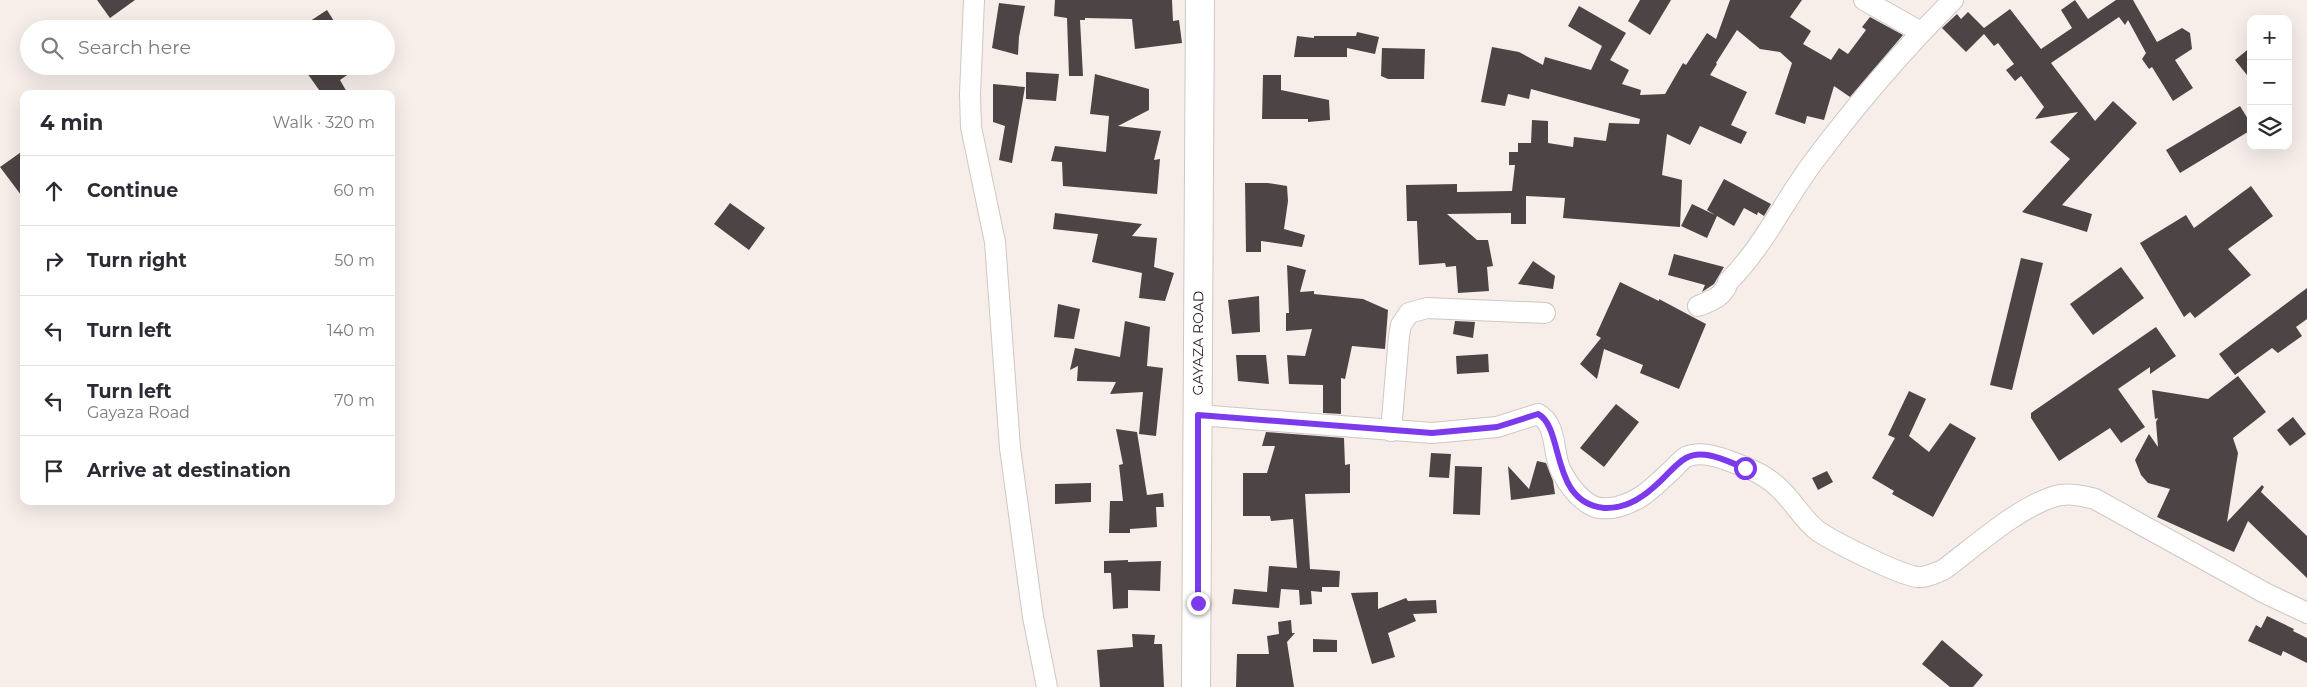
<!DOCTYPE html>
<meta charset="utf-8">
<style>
:root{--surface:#fff;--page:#f7f7f7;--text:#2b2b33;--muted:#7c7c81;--line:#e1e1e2}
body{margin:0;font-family:Montserrat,sans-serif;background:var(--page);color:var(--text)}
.controls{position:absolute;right:15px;top:15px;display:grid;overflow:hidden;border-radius:10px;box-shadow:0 5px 20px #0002}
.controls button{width:45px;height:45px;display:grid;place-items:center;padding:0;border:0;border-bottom:1px solid var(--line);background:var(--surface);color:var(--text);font:25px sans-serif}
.stop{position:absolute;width:15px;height:15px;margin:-11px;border:4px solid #7c3aed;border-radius:50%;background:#fff}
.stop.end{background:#7c3aed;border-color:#fff;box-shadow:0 1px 5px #0008}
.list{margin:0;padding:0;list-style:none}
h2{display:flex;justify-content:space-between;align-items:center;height:65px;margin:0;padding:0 20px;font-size:21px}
h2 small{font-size:16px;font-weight:400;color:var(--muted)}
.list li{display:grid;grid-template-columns:32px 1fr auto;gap:15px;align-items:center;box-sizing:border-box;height:70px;padding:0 20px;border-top:1px solid var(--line)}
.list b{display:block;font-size:19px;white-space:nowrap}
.list p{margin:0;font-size:16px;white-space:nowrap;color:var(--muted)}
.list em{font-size:16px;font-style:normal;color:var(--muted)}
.icon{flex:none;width:28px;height:28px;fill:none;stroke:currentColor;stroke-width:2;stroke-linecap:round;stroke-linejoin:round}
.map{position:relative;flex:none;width:2307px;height:687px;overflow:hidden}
.search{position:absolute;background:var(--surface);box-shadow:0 5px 20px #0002;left:20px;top:20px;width:375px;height:55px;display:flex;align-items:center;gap:12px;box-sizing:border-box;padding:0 18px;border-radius:28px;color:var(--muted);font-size:19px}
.panel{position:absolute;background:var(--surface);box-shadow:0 5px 20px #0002;left:20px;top:90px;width:375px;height:415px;border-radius:10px}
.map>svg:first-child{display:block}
.building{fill:#4d4545}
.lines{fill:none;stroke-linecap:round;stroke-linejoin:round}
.minor-casing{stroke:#cfc7c3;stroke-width:22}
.primary-casing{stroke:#cfc7c3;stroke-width:30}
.minor{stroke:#fff;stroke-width:20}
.primary{stroke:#fff;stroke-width:28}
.route{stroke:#7c3aed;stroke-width:6}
.labels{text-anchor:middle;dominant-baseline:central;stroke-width:5;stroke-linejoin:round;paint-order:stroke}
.street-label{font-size:14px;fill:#201d1c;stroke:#fffdfc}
</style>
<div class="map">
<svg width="2307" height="687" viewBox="0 0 2307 687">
<rect width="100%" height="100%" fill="#f7eeea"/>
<g class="building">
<polygon points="97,0 135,0 110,18"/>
<polygon points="1055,0 1172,0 1173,21 1179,20 1182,43 1135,49 1132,19 1085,18 1085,20 1080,20 1083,76 1069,76 1067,18 1054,16"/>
<polygon points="1640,0 1671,0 1650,35 1628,21"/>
<polygon points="1730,0 1802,0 1790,17 1811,31 1803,44 1831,60 1839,48 1848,54 1866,30 1862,27 1870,17 1903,35 1850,97 1834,86 1824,120 1807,116 1805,124 1775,114 1792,63 1780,52 1760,49 1737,30 1716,63 1717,64 1710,75 1747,92 1731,125 1747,132 1741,144 1700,126 1690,145 1667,134 1662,175 1682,180 1680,227 1563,218 1565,198 1526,196 1526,224 1511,224 1511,213 1447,214 1477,240 1488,240 1493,266 1487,267 1489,291 1458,293 1456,266 1446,267 1445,263 1419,265 1417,221 1407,221 1406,185 1457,184 1457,192 1512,191 1515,165 1509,165 1509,152 1518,152 1518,143 1531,143 1532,120 1548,121 1548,143 1573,147 1574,137 1606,141 1609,123 1639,124 1640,119 1531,89 1529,99 1508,94 1505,106 1481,102 1492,47 1519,52 1543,65 1545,57 1591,70 1602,46 1568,26 1579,6 1626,33 1610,60 1629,70 1622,84 1641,90 1640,95 1665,94 1683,63 1686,65 1707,33 1716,39"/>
<polygon points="2075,0 2088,19 2116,0 2133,0 2157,42 2182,28 2190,33 2192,49 2175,60 2193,88 2173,101 2152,67 2149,69 2142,59 2146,53 2128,20 2125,25 2119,17 2051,63 2095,121 2113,101 2137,123 2062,205 2092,214 2087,232 2022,212 2070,159 2050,142 2078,112 2035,119 2044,107 2021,76 2015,81 2006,70 2014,64 1998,43 1994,46 1984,34 1966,52 1942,28 1957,14 1961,19 1968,12 1984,28 2010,9 2041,49 2072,28 2061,10"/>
<polygon points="999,3 1025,6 1019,37 1018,55 992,48"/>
<polygon points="327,10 339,29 298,29"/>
<polygon points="1357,32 1379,37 1375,54 1347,48 1347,57 1294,57 1297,36 1314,38 1314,36 1356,36"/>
<polygon points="2251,47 2251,80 2235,60"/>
<polygon points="1382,48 1425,49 1424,79 1388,79 1381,76"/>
<polygon points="317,66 360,66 340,80 348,94 322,94 307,73"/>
<polygon points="1026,72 1059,74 1056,101 1026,99"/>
<polygon points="1095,74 1149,89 1149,110 1118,126 1161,131 1154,160 1160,159 1157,194 1063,186 1062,162 1051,161 1055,146 1106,152 1109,116 1090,114"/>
<polygon points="1263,75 1281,75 1281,90 1329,100 1330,120 1308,122 1308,119 1262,119"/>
<polygon points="993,84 1025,87 1012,163 999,160 1005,126 993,122"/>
<polygon points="2240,106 2251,124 2251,130 2180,173 2166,150"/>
<polygon points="24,150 24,199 0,167"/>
<polygon points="1724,179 1771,204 1764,216 1758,212 1757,215 1744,208 1734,226 1717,216 1707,238 1681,226 1692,204 1715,215 1707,210"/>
<polygon points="1245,183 1268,183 1287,186 1288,201 1284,229 1305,235 1302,247 1261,241 1261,252 1246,252"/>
<polygon points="2251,186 2273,216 2228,249 2251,275 2195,318 2190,312 2184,317 2140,243 2186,215 2194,228"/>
<polygon points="730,203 765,228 749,250 714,224"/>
<polygon points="1055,213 1142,224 1132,236 1157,238 1154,267 1174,273 1165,301 1139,298 1142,273 1092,262 1098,234 1053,229"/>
<polygon points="1674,254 1724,267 1714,284 1702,292 1705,285 1668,275"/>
<polygon points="2021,258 2043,263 2012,390 1990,385"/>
<polygon points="1533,261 1555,276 1553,289 1518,284"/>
<polygon points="1287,265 1306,270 1300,292 1314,291 1314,294 1363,299 1388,310 1385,349 1352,346 1345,379 1341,378 1341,414 1323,413 1323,385 1289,384 1287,355 1305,356 1312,329 1286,331 1286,313 1289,313"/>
<polygon points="2121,267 2144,298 2093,335 2070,304"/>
<polygon points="1620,282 1659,301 1659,299 1706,324 1679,389 1640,373 1643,365 1604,349 1597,379 1580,364 1601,338 1596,335"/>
<polygon points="2307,288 2307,319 2296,327 2302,336 2278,353 2272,348 2235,375 2219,354"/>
<polygon points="1259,296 1260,332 1232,334 1228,300"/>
<polygon points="1058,304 1080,309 1074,339 1054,337"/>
<polygon points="1125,321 1150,327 1147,366 1163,368 1156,436 1139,434 1143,392 1110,394 1116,382 1077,381 1078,366 1070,370 1075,348 1120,357"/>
<polygon points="1455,321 1475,322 1473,338 1453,334"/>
<polygon points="2156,327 2176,356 2150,374 2150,367 2118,389 2145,427 2121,443 2110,428 2059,461 2031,418 2031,413"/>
<polygon points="1488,354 1489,372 1457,374 1456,356"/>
<polygon points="1236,355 1266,355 1269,384 1238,381"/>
<polygon points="2238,376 2266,412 2233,438 2238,453 2227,522 2262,485 2264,487 2261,492 2307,536 2307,578 2248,521 2234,552 2157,517 2170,489 2148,483 2141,475 2135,460 2149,434 2158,447 2156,422 2158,418 2155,419 2152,390 2208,399"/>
<polygon points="1909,391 1926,399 1909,436 1929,452 1950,423 1976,438 1933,517 1892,494 1894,491 1872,478 1895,438 1888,435"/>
<polygon points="1616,404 1639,422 1604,467 1580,448"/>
<polygon points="2293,417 2306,434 2290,446 2277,430"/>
<polygon points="1116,429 1137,432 1147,495 1163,493 1164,507 1156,507 1157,527 1130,529 1130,533 1109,533 1110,501 1123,501 1119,465 1123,464"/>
<polygon points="1266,432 1344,438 1345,465 1350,464 1350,493 1305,494 1310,569 1340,571 1339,587 1322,587 1322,592 1311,591 1312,604 1300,605 1299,590 1281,589 1279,608 1232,604 1234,589 1267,592 1269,566 1297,568 1293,519 1271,521 1270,516 1243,516 1243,473 1267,473 1275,446 1262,446"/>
<polygon points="1431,453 1451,454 1449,478 1429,477"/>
<polygon points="1537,461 1546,463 1553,481 1555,494 1511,500 1508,466 1529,489"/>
<polygon points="1455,466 1482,467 1480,515 1453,514"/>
<polygon points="1827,471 1833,482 1818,490 1812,478"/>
<polygon points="1091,483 1091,502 1055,504 1055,484"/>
<polygon points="1128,560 1128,562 1161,561 1160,591 1128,590 1128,608 1113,609 1111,573 1104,573 1104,561"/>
<polygon points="1378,592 1378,609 1406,598 1408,601 1436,600 1437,613 1413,614 1416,621 1388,633 1395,657 1372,664 1351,593"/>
<polygon points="2267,616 2294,629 2293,631 2307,638 2307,663 2283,651 2281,656 2248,641 2256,625 2261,628"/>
<polygon points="1291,620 1292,633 1295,633 1287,642 1294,687 1236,687 1237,654 1269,654 1267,636 1279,634 1278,622"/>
<polygon points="1132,634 1155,635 1154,644 1162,644 1164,687 1100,687 1097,650 1133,647"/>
<polygon points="1313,639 1337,640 1337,652 1313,652"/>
<polygon points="1942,640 1983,675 1973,687 1950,687 1922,664"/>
</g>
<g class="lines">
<defs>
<g id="minor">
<polyline points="974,0 970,94 971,127 995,242 1010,448 1033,617 1047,687"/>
<polyline points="1864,0 1921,32"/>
<path d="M1698 306C1711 301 1724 297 1728 282 1764 246 1784 201 1814 161 1856 105 1903 50 1953 0"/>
<path d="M1198 415 1432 433 1497 427 1538 414C1558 425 1552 453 1561 471 1568 484 1578 498 1591 505 1597 509 1609 509 1617 507 1643 500 1653 487 1672 470 1676 466 1681 460 1686 457 1704 449 1729 461 1745 467 1758 472 1770 479 1780 489 1794 502 1803 520 1818 531 1834 542 1899 575 1918 577 1926 578 1935 573 1943 570 1973 548 2015 510 2050 498 2065 492 2080 495 2095 499L2265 593 2307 613"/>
<polyline points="1391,431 1399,336 1401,325 1409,313 1427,308 1545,313"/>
</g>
<g id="primary">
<path id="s1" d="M1196 687 1200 0"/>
</g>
</defs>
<use href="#minor" class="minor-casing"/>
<use href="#primary" class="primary-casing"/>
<use href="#minor" class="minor"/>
<use href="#primary" class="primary"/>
</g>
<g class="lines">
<path class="route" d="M1198 603V415L1432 433 1497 427 1538 414C1565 428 1549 502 1604 508 1623 509 1641 499 1655 486 1665 478 1675 464 1686 458 1704 448 1728 462 1745 468"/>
</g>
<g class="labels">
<g class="street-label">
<text stroke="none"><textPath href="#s1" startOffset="344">GAYAZA ROAD</textPath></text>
</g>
</g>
</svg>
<div class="controls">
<button>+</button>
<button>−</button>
<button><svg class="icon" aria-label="layers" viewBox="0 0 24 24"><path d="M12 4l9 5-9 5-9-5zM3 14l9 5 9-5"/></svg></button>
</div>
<div class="stop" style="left:1745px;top:468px"></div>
<div class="stop end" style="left:1198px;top:603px"></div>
<div class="search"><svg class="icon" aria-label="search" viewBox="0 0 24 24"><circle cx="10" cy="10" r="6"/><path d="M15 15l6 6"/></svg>Search here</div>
<section class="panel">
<h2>4 min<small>Walk · 320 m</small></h2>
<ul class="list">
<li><svg class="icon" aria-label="ahead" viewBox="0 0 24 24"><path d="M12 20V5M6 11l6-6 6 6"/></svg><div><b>Continue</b></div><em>60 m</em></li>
<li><svg class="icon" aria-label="right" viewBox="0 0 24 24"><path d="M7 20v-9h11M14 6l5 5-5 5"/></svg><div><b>Turn right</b></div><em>50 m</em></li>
<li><svg class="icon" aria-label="left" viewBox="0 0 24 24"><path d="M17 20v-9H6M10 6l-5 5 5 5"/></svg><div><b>Turn left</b></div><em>140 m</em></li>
<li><svg class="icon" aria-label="left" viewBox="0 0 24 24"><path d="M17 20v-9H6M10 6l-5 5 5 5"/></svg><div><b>Turn left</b><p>Gayaza Road</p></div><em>70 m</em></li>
<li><svg class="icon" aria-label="arrive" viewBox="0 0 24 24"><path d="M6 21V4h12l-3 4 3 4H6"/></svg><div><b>Arrive at destination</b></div></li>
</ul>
</section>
</div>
